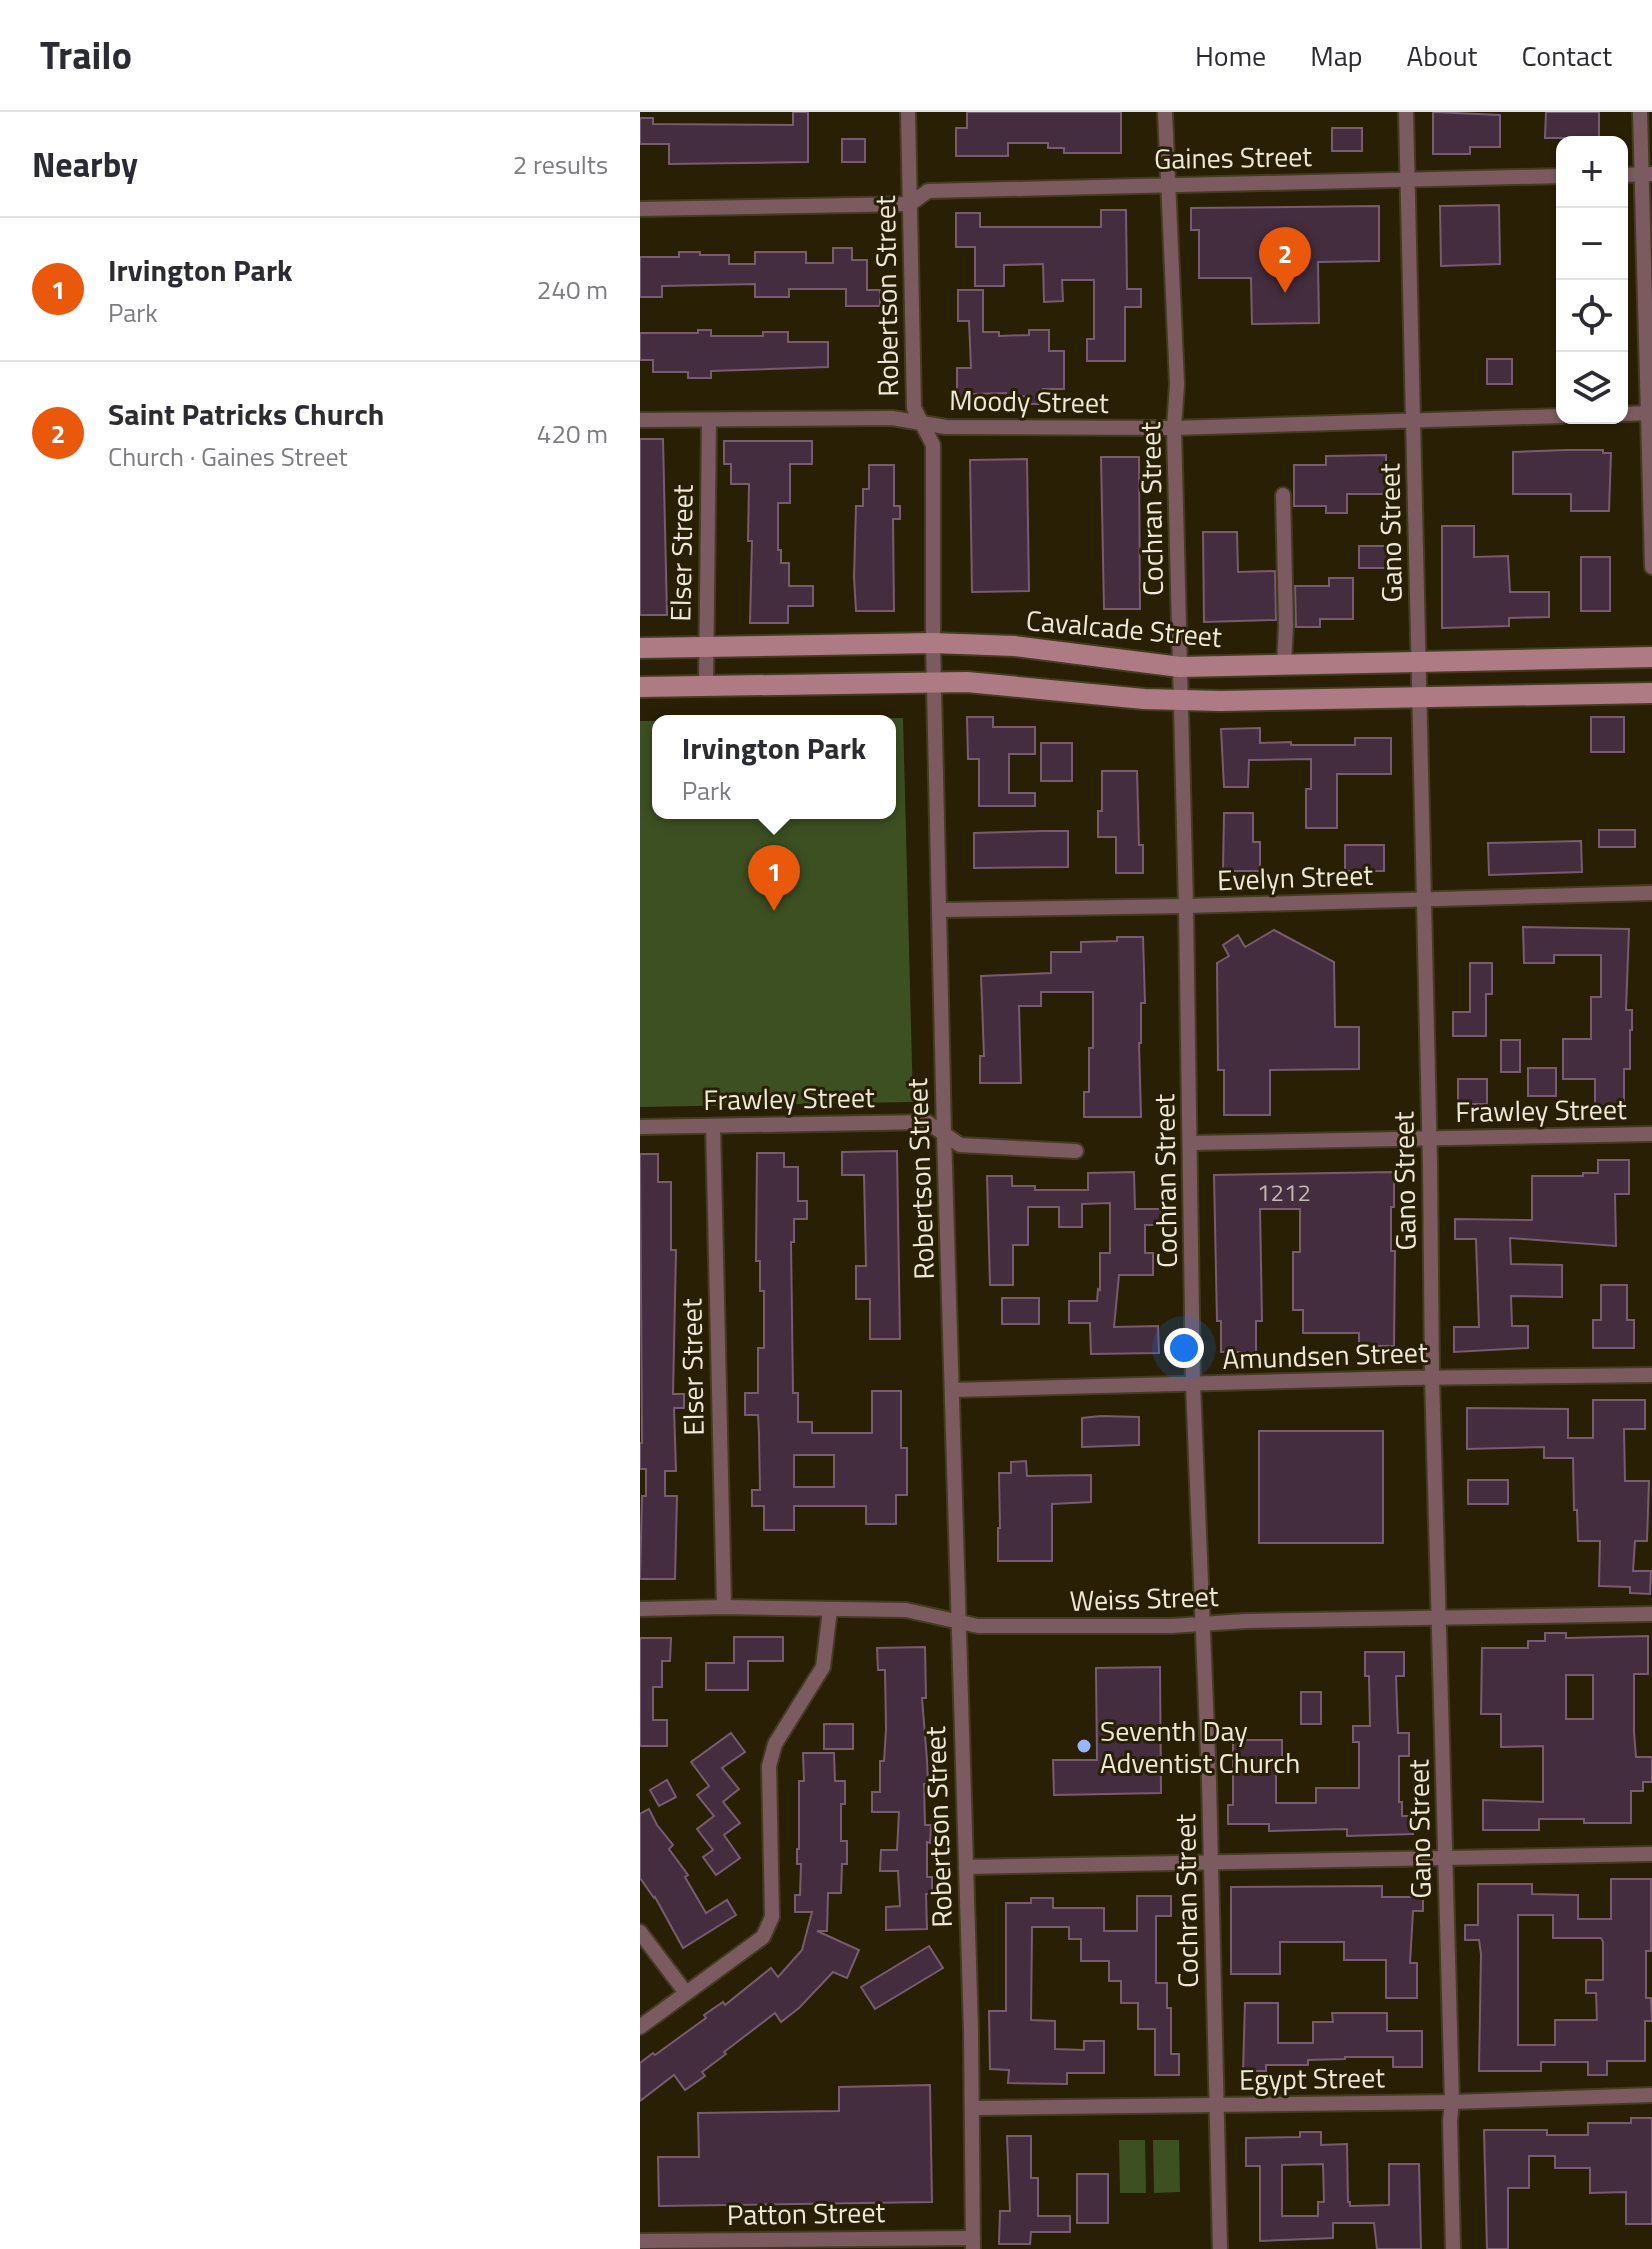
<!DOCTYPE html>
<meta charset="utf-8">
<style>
:root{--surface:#fff;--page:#f2f2f3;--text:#2b2b33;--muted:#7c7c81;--line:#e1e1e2;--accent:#ea580c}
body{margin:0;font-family:"Titillium Web",sans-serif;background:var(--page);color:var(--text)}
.controls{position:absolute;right:24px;top:24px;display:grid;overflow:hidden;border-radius:16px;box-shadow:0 2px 6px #0004}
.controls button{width:72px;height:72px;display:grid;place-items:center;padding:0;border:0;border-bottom:2px solid var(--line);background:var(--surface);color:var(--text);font:40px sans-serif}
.you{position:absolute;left:544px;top:1236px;width:28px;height:28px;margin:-20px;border:6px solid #fff;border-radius:50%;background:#1a73e8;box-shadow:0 0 0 12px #1a73e833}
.badge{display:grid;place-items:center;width:52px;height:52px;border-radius:50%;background:var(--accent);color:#fff;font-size:26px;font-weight:700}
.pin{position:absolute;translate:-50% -66px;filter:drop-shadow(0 2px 4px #0008)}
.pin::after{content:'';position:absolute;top:42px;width:28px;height:24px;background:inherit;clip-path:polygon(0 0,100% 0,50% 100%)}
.popup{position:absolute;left:12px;top:603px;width:244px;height:104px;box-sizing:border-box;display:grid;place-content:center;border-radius:16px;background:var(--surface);filter:drop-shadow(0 2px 6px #0005);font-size:26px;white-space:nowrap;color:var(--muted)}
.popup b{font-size:30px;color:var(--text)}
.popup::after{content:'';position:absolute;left:50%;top:100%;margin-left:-16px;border:16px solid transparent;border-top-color:var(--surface)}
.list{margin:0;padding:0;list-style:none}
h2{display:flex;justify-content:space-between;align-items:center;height:104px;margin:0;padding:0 32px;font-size:34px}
h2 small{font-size:26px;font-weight:400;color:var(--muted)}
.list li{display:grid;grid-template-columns:52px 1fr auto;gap:24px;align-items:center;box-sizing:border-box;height:144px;padding:0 32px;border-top:2px solid var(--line)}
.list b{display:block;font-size:30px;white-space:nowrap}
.list p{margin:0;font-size:26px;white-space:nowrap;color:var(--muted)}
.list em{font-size:26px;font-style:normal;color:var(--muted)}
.icon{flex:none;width:44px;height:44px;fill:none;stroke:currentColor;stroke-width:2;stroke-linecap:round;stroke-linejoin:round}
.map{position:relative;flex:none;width:1012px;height:2137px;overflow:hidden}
header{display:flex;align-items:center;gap:48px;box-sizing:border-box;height:112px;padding:0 40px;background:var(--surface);border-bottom:2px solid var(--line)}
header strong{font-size:38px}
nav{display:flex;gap:44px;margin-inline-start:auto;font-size:28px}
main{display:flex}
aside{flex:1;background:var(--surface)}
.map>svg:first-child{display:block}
.green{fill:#3d5022;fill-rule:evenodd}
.building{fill:#442d3e;stroke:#775c6f;stroke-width:2;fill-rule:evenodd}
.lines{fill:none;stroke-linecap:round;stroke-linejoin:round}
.street-casing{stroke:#443b22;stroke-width:18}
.secondary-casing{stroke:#443b22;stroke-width:24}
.street{stroke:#7b5b60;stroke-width:14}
.secondary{stroke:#ae7b84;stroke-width:20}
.poi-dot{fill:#99b5fd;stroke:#281f04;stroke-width:3}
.labels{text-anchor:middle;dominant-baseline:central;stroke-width:6;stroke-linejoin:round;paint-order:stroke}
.number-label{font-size:24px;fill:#c4bab2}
.street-label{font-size:28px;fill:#eee9d9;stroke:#281f04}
.poi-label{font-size:28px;fill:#eee9d9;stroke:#281f04;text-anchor:start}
</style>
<header>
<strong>Trailo</strong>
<nav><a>Home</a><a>Map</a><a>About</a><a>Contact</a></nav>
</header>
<main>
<aside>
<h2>Nearby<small>2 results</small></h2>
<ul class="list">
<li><span class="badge">1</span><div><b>Irvington Park</b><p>Park</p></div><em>240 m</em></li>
<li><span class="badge">2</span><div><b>Saint Patricks Church</b><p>Church · Gaines Street</p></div><em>420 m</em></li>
</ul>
</aside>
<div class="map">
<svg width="1012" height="2137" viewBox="0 0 1012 2137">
<rect width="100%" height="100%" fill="#281f04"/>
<g class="green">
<path d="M263 606 273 990 0 995V609ZM250 609V701H18V609Z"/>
<polygon points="479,2028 505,2028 506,2081 480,2081"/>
<polygon points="513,2028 539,2028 540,2080 514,2081"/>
</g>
<g class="building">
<polygon points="153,0 168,0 168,50 29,52 29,32 0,32 0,6 13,6 13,12 153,13"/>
<polygon points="327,0 481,0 481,41 424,41 424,36 408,36 408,31 368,31 368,44 316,44 316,16 327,16"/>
<polygon points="793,0 860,3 860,35 830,35 830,42 793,42"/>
<polygon points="906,0 959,0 959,26 905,26"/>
<rect x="692" y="16" width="30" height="23"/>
<rect x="202" y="27" width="23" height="23"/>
<polygon points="859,93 860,152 801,154 800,94"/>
<polygon points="739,94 739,149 678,150 679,211 612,212 611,166 559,166 559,118 551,118 551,96"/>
<polygon points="461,98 486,98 487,177 501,177 501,195 485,195 485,249 447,249 447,227 454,227 454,168 422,168 423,189 404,190 403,152 364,153 364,174 335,174 335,135 316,135 316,101 340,101 340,115 461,115"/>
<polygon points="193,136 212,136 212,148 227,148 227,178 240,178 240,194 206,194 206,177 149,177 149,185 115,185 115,172 22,174 22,185 0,185 0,145 39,145 39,140 60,140 60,143 89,143 89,152 115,152 115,140 166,140 166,151 193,151"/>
<polygon points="318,178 343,178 343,220 359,220 359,224 389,223 389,218 409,218 409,239 424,239 424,277 403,277 403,292 390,292 390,284 366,285 366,281 332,282 332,286 317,286 317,256 331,256 329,209 318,209"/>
<polygon points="58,218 71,218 71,224 123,224 123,220 148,220 148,230 188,230 188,255 71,259 71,266 48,266 48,260 13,260 13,248 0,248 0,221 58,221"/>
<rect x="847" y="247" width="25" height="25"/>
<polygon points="0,327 23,327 27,503 0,503"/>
<polygon points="84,329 172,329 172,352 150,352 150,391 138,391 138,438 141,438 141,451 149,451 149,474 173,474 173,494 148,494 148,511 110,511 112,429 108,429 109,372 91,372 91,352 84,352"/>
<polygon points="926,338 963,338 963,341 971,341 969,399 931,399 931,382 873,382 873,340"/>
<polygon points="746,343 746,382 707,382 707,401 686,401 686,394 654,394 654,353 686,353 686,344"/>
<polygon points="461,345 499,345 500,497 464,497"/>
<polygon points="387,347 389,479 332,480 330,348"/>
<polygon points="229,353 254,353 254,394 260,394 260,407 253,407 254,499 216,499 214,465 216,394 223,394 223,377 229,377"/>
<polygon points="802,414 834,414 834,445 868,444 870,480 909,480 909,505 869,506 869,514 802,516"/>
<polygon points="563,420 597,420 598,460 635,459 636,508 564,510"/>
<rect x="719" y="434" width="30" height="22"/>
<rect x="941" y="445" width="29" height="54"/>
<polygon points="689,466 713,466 713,507 680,507 680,515 656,515 655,474 689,474"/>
<polygon points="327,605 353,605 353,615 395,615 395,642 369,642 369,681 395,681 395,694 339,694 339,647 328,647"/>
<rect x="951" y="605" width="33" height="35"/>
<polygon points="620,616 620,631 651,630 651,633 715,633 715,626 751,626 751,662 697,662 697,716 666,716 666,677 671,677 671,647 609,648 608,675 584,675 581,617"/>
<rect x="401" y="631" width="31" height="38"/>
<polygon points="462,659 497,659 499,733 503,733 503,761 476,761 476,725 458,725 458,699 462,699"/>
<polygon points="584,701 613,701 613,730 620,730 620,759 583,759"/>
<rect x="959" y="718" width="36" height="17"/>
<polygon points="402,719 428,719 428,755 334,756 334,721"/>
<polygon points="941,729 942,760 849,763 848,731"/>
<rect x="705" y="733" width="39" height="26"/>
<polygon points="883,815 989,817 986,898 992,898 992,918 990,918 990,957 984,957 984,997 955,997 955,967 923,967 923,927 951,927 951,885 961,885 961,843 914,843 914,851 884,851"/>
<polygon points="634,818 694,850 695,915 719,915 719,957 630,958 630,1003 584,1003 584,958 578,958 577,851 589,844 583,833 598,823 605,835"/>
<polygon points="477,825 503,825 505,891 501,891 501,931 499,931 501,1005 444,1005 444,980 449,980 449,936 453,936 453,880 401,880 401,894 379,894 381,971 340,971 340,944 344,944 341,864 411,861 411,840 441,840 441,830 477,829"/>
<polygon points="830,851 852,851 852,882 846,882 846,924 813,924 813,900 830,900"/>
<rect x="861" y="928" width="19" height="32"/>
<rect x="888" y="956" width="28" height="28"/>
<rect x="818" y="967" width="29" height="25"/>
<polygon points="257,1039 260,1227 230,1227 230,1187 216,1187 216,1154 226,1154 224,1063 202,1063 202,1040"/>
<path d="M117 1041H144V1055H158V1089H167V1107H154V1130H151L153 1281H158V1310H172V1321H232V1279H261V1336H267V1383H256V1412H226V1394H154V1418H124V1394H112V1378H120L119 1322 118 1303H105V1281H118V1236H124V1179H120V1149H116ZM154 1343H194V1375H154Z"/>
<polygon points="0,1042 18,1042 18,1070 31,1070 31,1138 36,1138 33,1282 44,1282 44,1296 34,1296 36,1359 25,1359 25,1384 37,1384 35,1467 0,1467 2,1384 6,1384 6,1357 0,1357 0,1331 2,1331"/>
<polygon points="958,1048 989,1048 989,1082 975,1082 976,1134 870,1126 871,1152 922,1153 922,1185 871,1184 872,1214 888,1214 888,1236 814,1240 814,1215 839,1215 836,1127 815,1127 815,1107 892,1108 892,1064 943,1064 943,1061 958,1061"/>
<polygon points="494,1060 495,1097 521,1097 521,1113 505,1113 505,1141 513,1141 513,1163 479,1163 474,1215 518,1214 519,1241 451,1242 450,1211 429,1211 429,1189 457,1189 458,1177 460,1178 460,1141 470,1141 470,1091 442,1092 442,1115 419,1115 419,1095 388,1095 388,1133 373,1133 373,1173 350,1173 347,1064 372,1064 372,1074 395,1074 395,1078 448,1078 448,1061"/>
<polygon points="754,1060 754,1095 751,1095 751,1139 755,1139 754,1234 719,1234 719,1221 663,1221 663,1198 653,1198 653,1140 660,1140 660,1097 620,1097 622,1209 616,1209 616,1240 581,1240 581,1209 577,1209 574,1063"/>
<polygon points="961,1173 987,1173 987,1208 994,1208 994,1236 953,1236 953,1208 961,1208"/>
<rect x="362" y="1186" width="37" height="26"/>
<polygon points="953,1288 1005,1288 1005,1317 984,1317 985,1369 1009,1369 1007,1429 995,1429 993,1459 1011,1459 1010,1482 990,1481 990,1475 959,1474 960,1429 938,1429 937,1398 934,1398 933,1346 904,1346 904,1335 827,1337 827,1296 928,1297 928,1326 953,1326"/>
<polygon points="461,1304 499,1305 499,1333 442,1335 442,1306"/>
<rect x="619" y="1319" width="124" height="112"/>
<polygon points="386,1349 387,1364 451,1363 451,1390 412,1392 412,1449 358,1449 358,1416 360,1416 359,1361 371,1361 371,1350"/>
<rect x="828" y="1368" width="40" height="24"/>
<path d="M905 1521H926V1526L1008 1524V1562H994V1620L996 1645H1012V1670H1003V1679H991V1711H944V1707H899V1718H843V1688L903 1690V1634L861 1635V1602H841L842 1536H888V1529H905ZM926 1563H953V1607H926Z"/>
<polygon points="94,1525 143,1525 143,1549 108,1549 108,1578 66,1578 66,1551 94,1551"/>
<polygon points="0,1526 31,1526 30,1549 22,1549 22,1575 13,1575 13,1608 27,1608 27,1634 0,1634"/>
<polygon points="285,1535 286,1586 282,1586 287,1648 288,1672 284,1672 285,1713 291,1713 290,1731 287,1730 287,1765 292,1765 292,1781 286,1782 287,1817 246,1818 246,1795 260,1794 258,1759 240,1759 241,1738 257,1738 259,1700 232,1700 232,1680 240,1680 240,1649 244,1649 246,1617 245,1558 238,1558 237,1536"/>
<polygon points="725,1540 764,1540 764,1564 756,1564 758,1621 769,1621 769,1644 759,1644 759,1690 762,1690 762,1704 773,1704 773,1722 707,1724 707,1717 629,1719 629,1712 588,1712 588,1693 593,1693 593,1628 642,1628 642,1649 636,1649 636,1691 676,1691 676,1676 719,1676 719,1630 713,1630 713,1614 730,1614 729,1564 725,1564"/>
<polygon points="520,1555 521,1681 414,1683 413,1648 457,1648 456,1556"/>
<rect x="661" y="1580" width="20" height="32"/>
<rect x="184" y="1612" width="29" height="25"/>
<polygon points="91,1621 105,1640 82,1656 99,1677 83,1690 100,1711 84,1723 100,1746 76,1763 63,1745 73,1738 57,1717 74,1704 57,1683 69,1674 51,1650"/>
<polygon points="163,1641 194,1641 195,1669 205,1669 205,1692 201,1692 201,1729 207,1729 207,1752 202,1752 201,1781 188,1781 187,1819 177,1819 219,1838 207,1866 193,1860 159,1896 141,1910 135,1901 84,1940 86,1942 62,1960 65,1964 45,1978 34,1963 0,1989 0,1951 13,1941 15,1943 66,1906 64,1903 83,1890 85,1893 131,1856 138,1865 162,1838 172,1800 155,1800 155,1783 160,1783 161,1752 157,1752 157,1737 159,1737 159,1669 164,1669"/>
<polygon points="27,1668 36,1685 19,1694 10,1678"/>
<polygon points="9,1697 17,1713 33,1733 29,1737 48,1763 45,1765 66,1801 87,1788 96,1803 43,1836 15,1785 14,1786 0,1766 0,1702"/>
<path d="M971 1767H1011V1839H1006V1886H1011L1012 1909H1005V1949H967V1963H948V1950H901V1959H839L841 1842 839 1828H825V1813H838V1772H892V1782L938 1783V1807H971ZM878 1803H913V1826H961L963 1830V1868H946V1881H956L957 1908H915V1933H878Z"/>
<polygon points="742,1774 742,1785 783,1785 783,1799 773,1799 770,1851 777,1851 777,1886 746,1886 746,1848 704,1848 704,1830 640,1830 640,1862 591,1862 591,1775"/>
<polygon points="497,1784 531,1784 531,1804 516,1804 516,1871 527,1871 527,1896 531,1896 531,1942 539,1942 539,1963 515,1963 515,1917 498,1917 498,1891 481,1891 481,1869 469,1869 469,1849 441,1849 441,1827 429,1827 429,1815 392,1815 391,1908 415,1909 415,1937 444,1938 444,1929 464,1929 464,1961 427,1961 427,1972 368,1971 369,1958 350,1957 349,1899 366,1899 366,1791 391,1791 391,1786 413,1786 413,1796 464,1796 464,1819 497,1819"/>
<polygon points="289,1834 303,1856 235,1897 221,1875"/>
<polygon points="605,1891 638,1891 638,1931 673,1931 673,1910 693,1910 692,1901 747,1901 747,1919 782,1919 782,1955 753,1955 753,1945 705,1945 705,1947 668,1948 668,1953 626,1953 626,1959 603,1959"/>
<polygon points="290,1973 292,2090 19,2094 18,2045 59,2045 58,2001 199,1999 199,1975"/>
<polygon points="991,2006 1012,2006 1012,2112 986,2112 986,2080 950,2081 950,2056 915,2056 915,2044 889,2044 889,2076 868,2076 868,2137 847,2137 844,2018 907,2018 907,2023 948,2023 948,2011 991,2011"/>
<path d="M660 2020H681V2033L707 2032 708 2090H710V2094L749 2093V2052H779L781 2137H737L734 2111H693V2126L620 2129V2054H606V2026L660 2025ZM683 2052 684 2090H678V2104H642V2053Z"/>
<polygon points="367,2024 391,2024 391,2066 398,2066 398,2104 430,2104 430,2120 391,2120 390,2132 359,2132 360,2099 370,2099"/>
<rect x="437" y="2062" width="31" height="49"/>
</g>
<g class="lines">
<defs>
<g id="street">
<polyline points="268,0 274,296 293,333 293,531 304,1022 331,1919 333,2137"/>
<polyline points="525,0 537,272 534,316 546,794 553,1272 569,1669 580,2137"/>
<polyline points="766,0 790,1053 792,1265 812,1990 810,2009 813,2137"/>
<polyline points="1000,0 1012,455"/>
<polyline points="982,63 1012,62"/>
<polyline points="0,97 270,92 288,79 922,64"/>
<polyline points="982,302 1012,301"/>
<polyline points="0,308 252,306 306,315 534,316 922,304"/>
<polyline points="643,383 646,513 644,552"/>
<polyline points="66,574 69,308"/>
<polyline points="299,798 546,794 1012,781"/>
<polyline points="73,1014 84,1495"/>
<polyline points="0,1015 287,1010 320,1033 436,1039"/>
<polyline points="551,1031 1012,1022"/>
<polyline points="312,1278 765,1266 1012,1263"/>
<polyline points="0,1497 84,1495 266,1498 338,1514 531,1514 606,1509 1012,1502"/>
<polyline points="326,1755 1012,1742"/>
<polyline points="0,1820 46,1881"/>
<polyline points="0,1915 123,1825 132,1805 129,1654 135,1632 183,1555 190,1498"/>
<polyline points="332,1996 812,1990 1012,1983"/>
<polyline points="0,2129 333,2126"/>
</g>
<g id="secondary">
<polyline points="0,536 293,531 374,534 540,555 1012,545"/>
<polyline points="0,575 327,570 504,587 581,589 1012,581"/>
</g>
</defs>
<use href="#street" class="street-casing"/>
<use href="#secondary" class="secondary-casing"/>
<use href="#street" class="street"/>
<use href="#secondary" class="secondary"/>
</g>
<circle class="poi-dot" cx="444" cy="1634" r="8"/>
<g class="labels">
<g class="number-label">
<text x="644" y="1080">1212</text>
</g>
<g class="street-label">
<text transform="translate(593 45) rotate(-1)">Gaines Street</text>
<text transform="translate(246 184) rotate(-91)">Robertson Street</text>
<text transform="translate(389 289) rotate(1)">Moody Street</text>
<text transform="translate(511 397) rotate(-91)">Cochran Street</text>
<text transform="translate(750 421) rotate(-91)">Gano Street</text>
<text transform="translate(41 441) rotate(-89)">Elser Street</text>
<text transform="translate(484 516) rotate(5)">Cavalcade Street</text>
<text transform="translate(655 765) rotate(-2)">Evelyn Street</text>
<text transform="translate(149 986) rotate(-1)">Frawley Street</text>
<text transform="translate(901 998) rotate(-1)">Frawley Street</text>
<text transform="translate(280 1067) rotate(-92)">Robertson Street</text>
<text transform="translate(525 1069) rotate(-91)">Cochran Street</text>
<text transform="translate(764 1069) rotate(-91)">Gano Street</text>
<text transform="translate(685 1243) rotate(-2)">Amundsen Street</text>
<text transform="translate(52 1255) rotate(-91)">Elser Street</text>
<text transform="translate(504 1486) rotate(-2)">Weiss Street</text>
<text transform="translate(298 1715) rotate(-92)">Robertson Street</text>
<text transform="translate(779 1717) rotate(-91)">Gano Street</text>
<text transform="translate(546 1789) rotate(-91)">Cochran Street</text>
<text transform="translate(672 1966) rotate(-1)">Egypt Street</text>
<text transform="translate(166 2101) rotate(-1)">Patton Street</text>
</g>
<g class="poi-label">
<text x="460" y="1618">Seventh Day<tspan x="460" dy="32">Adventist Church</tspan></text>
</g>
</g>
</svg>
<div class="controls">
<button>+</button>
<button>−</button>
<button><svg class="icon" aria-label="locate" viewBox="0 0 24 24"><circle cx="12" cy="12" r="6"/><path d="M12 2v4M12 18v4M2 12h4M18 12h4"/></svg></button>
<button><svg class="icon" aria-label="layers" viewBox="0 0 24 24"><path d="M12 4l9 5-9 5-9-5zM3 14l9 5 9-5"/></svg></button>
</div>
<div class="you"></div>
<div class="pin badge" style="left:134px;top:799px">1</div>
<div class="popup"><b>Irvington Park</b>Park</div>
<div class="pin badge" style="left:645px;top:181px">2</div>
</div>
</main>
